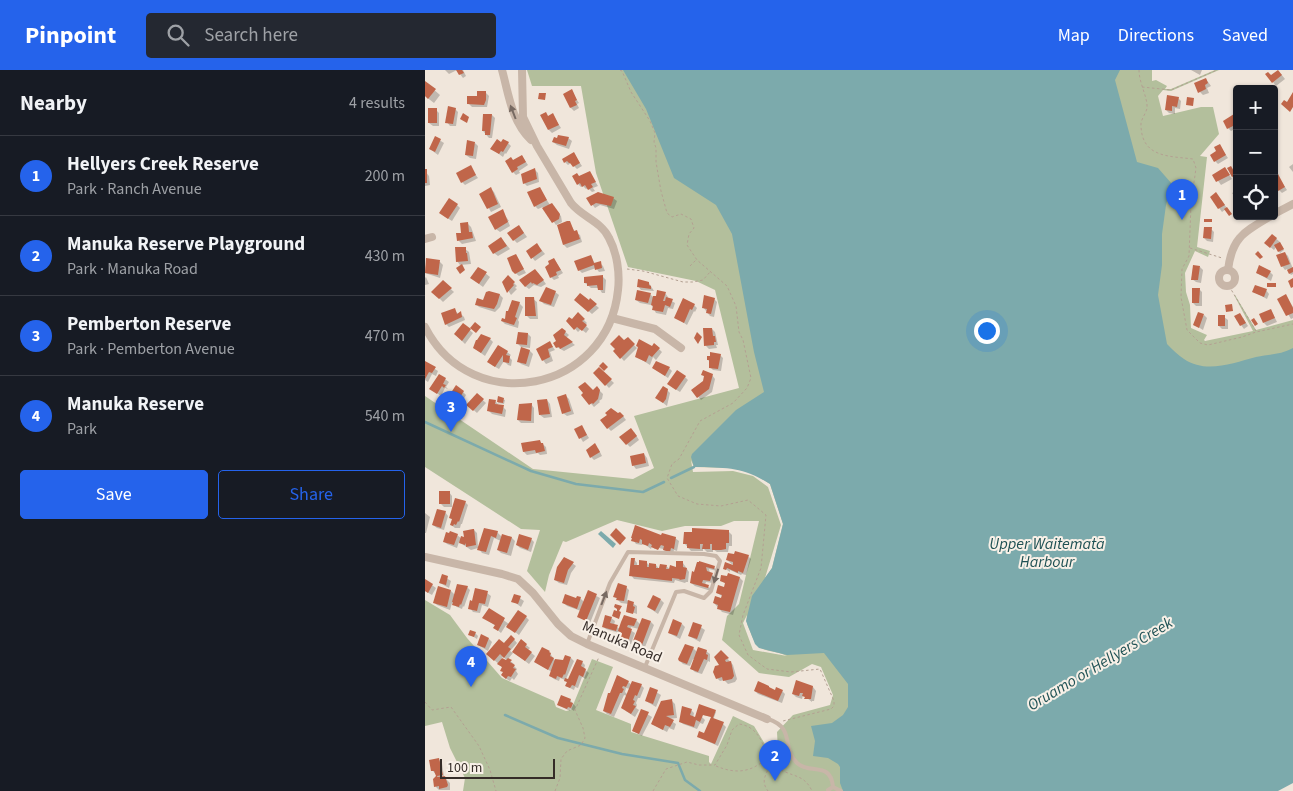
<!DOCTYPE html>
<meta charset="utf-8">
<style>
:root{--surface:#171b24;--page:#242831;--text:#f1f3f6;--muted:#9ea1a6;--line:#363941;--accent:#2563eb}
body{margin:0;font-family:"Source Sans 3",sans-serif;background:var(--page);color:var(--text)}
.controls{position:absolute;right:15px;top:15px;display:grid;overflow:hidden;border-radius:5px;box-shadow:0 1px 4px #0004}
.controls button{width:45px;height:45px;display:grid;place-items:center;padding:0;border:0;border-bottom:1px solid var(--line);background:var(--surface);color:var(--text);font:25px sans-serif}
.scale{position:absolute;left:15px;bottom:12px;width:115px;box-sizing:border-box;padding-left:5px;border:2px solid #352c28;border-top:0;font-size:14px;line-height:18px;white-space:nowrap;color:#352c28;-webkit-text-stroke:4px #f8f0e7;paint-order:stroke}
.you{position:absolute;left:561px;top:260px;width:18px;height:18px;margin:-12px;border:4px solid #fff;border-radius:50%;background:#1a73e8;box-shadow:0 0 0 8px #1a73e833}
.badge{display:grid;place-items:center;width:32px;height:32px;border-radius:50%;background:var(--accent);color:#fff;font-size:16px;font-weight:700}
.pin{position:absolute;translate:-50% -41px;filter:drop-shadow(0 1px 2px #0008)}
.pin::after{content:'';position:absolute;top:26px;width:18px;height:15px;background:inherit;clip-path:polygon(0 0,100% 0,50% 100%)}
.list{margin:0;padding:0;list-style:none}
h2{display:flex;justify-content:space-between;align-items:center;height:65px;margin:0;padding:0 20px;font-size:21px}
h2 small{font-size:16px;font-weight:400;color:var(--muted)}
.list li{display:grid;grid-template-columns:32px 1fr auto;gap:15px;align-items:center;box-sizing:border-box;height:80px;padding:0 20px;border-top:1px solid var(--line)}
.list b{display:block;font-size:19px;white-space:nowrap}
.list p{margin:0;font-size:16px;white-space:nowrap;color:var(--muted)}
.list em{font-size:16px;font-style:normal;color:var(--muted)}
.actions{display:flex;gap:10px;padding:15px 20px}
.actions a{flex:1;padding:11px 0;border:1px solid var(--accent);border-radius:5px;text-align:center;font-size:18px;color:var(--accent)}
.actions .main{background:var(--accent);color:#fff}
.icon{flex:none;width:28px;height:28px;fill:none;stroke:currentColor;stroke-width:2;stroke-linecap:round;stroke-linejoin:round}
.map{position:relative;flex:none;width:868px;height:721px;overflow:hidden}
header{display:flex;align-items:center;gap:30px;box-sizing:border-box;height:70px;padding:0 25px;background:var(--accent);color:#fff}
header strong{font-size:24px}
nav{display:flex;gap:28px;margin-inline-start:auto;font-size:18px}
.search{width:350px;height:45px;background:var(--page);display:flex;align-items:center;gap:12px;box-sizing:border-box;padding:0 18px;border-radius:5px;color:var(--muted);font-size:19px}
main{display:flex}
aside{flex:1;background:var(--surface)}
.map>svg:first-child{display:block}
.green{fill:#b3bf9c;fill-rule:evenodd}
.water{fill:#7caaac}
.shadow{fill:#0003;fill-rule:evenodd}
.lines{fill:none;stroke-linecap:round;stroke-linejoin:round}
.stream{stroke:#7caaac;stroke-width:2.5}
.building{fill:#c0664a}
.path{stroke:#b3a092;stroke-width:1;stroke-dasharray:2.5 2.5;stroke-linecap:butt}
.service{stroke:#c8b6a8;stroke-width:4}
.minor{stroke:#c8b6a8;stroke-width:8}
.oneway{fill:#776a62}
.labels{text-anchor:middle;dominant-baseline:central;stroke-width:4;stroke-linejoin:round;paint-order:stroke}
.street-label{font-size:15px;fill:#352c28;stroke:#f8f0e7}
.water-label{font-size:16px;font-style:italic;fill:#1f5154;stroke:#f8f0e7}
</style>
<header>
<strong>Pinpoint</strong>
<div class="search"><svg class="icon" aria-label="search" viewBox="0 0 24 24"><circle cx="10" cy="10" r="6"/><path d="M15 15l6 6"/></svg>Search here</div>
<nav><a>Map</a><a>Directions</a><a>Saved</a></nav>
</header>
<main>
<aside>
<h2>Nearby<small>4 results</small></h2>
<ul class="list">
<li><span class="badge">1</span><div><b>Hellyers Creek Reserve</b><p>Park · Ranch Avenue</p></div><em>200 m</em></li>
<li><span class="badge">2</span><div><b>Manuka Reserve Playground</b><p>Park · Manuka Road</p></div><em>430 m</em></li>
<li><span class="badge">3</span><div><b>Pemberton Reserve</b><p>Park · Pemberton Avenue</p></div><em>470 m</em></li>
<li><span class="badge">4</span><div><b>Manuka Reserve</b><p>Park</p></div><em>540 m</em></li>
</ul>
<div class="actions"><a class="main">Save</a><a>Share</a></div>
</aside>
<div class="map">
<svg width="868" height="721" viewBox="0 0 868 721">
<rect width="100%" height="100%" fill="#f0e6db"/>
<path class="green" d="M102 0H727V11L731 10 742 16 740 19H746L790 0H794L746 21 738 20 733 26 738 46 776 37H788L794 64 775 86 782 87 772 177 785 181 783 187 770 181 760 203 761 222 765 235 766 258 782 265 779 270 780 271 828 261 809 225H810L831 260 868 250V492L527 721H38L40 708 25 678 17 652 0 656V530L25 545 42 568 77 608 129 631 131 637 141 641 146 640 167 589 188 597 171 640 206 654V662L284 686V692L286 694 308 646 329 656 343 679 353 681 352 662 368 645 405 635 408 625 396 597 387 594 364 607 334 603 297 570 302 546 314 534 334 451H309L296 456H260L237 461 192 450 141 472 138 471 124 505 120 522 102 501 115 460 96 459 0 397V326L108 399 208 409 229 398 209 346 314 318 290 220 271 211 203 197 171 103 156 16H107ZM266 390 269 397 308 398 327 403 345 414 358 454 347 498 340 508 356 455 343 417 328 406 308 401 268 402ZM322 545C321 551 322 555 325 561 334 586 342 577 362 586L328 580 318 553Z"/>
<g class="water">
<path d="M198 0H695L690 10 712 92 733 98 747 114 741 135 737 164V195L733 225 742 274C747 279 753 285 759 289 781 304 808 293 831 287 845 284 855 285 868 278V713L853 721H418L415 713V697L413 694 403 688 388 686 390 671 386 656 407 653 418 645 423 637V614L399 583 362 585 334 578 330 574 321 551 327 526 347 498 358 454 345 414C316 396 302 398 269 397L266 387 267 384 311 340 339 322 329 282 307 164 291 135 249 108 221 39Z"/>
<polygon points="176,461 191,474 188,478 173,464"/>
</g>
<g class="shadow">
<polygon points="20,0 32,0 24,4"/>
<polygon points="32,0 38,0 41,6 38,8"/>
<polygon points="766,0 777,0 775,5"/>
<polygon points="842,4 846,6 856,4 860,9 851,16"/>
<polygon points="781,9 786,16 782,18 784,23 778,25 775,22"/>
<polygon points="0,12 15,25 9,33 0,26"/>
<polygon points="146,21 154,33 152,34 154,38 149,41 146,38"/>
<polygon points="61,23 64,26 62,37 47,37 44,34"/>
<polygon points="753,28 756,31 755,39 750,38 750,44 744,43 741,40"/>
<polygon points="30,39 33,42 31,56 25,56 22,52"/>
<polygon points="11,40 14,43 14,56 8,56 4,53"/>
<polygon points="127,44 136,58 127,63 124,60 123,47"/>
<polygon points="59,45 67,45 70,48 67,68 64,68 58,61"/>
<polygon points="812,48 812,58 806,61 803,58"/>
<polygon points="11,68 19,73 13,85 5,79"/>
<polygon points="143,68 147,71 144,79 132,75 128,72 133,69"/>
<polygon points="50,73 53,76 51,89 45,88 41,85"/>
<polygon points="77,73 83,73 86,76 81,84 80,83 78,87 67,79"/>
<polygon points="794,75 803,88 793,94 790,91"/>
<polygon points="149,84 157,96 152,99 146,93 143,95 140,92"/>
<polygon points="97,86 103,95 94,101 95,103 91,105 88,102 89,91"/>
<polygon points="868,94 868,102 864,97"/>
<polygon points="45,97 53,108 40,115 37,112"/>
<polygon points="800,99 807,109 796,115 789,105"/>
<polygon points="110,100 113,103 114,112 102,116 99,113"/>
<polygon points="0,101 4,106 5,115 0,116"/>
<polygon points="164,102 173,116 168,118 170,121 167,122 163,118 161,119 158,116 156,117 153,114 155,107"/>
<polygon points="852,105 862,120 857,123 854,120"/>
<polygon points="66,119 69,122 76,137 66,142 56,124"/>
<polygon points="115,119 125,135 136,146 137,152 131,155 118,137 113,139 110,136"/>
<polygon points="811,121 812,125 809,126 807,123"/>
<polygon points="786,127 794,127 807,145 801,139 797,142"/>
<polygon points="188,128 192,131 189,139 175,135 170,138 163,129"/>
<polygon points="32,135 35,138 27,151 19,146"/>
<polygon points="77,141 84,151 83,151 85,156 75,162 71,159"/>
<polygon points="144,152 150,162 155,165 157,172 142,178 139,175 133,156"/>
<polygon points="43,154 46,157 51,171 37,174 33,170"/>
<polygon points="786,159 789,162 788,172 782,171 779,168"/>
<polygon points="97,160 102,167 92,173 89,170"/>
<polygon points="847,165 855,172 859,180 855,183 851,177 849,180 844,176"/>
<polygon points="76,168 85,179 73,186 69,183"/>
<polygon points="115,178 120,184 110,191 102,181"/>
<polygon points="40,179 44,182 46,194 35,195 32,191"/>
<polygon points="860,183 863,186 868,199 868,204 866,205 862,199 860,200 857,196"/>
<polygon points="91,186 101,203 94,206 88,201"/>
<polygon points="166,186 170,194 175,193 178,196 180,201 174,202 171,198 157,203 154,200"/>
<polygon points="2,189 15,192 18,195 15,208 0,203"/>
<polygon points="129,189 138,203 133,206 134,208 129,210 126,207"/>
<polygon points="775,197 778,200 776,213 771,212 767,209"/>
<polygon points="54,198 65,207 58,217 50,211"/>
<polygon points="845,202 848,205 846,211 832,203"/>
<polygon points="113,203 121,214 116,217 109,215 104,219 100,216"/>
<polygon points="177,206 181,210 180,223 177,223 174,218 166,218 160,213"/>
<polygon points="1,207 4,214 0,215 0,208"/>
<polygon points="83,207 92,216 90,218 92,219 86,225 78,212"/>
<polygon points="18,212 29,222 18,232 8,222"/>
<polygon points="224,213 229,221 216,220 213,216"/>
<polygon points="774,219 777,222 777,236 771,236 768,233"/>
<polygon points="841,220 844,224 842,229 829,222"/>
<polygon points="64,222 75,225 78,228 75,237 70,242 54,237 51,234 59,232"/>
<polygon points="130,222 134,225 129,237 119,234 116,231"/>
<polygon points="240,223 243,227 243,229 250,233 248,239 243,238 241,245 231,243 226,234 226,235 215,233 211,230 225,224 228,227"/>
<polygon points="861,226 868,237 868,248 866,249 854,229"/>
<polygon points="108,229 112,232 113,249 105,249 102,246"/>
<polygon points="289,229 292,232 289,247 285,246 278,237"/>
<polygon points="165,230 174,238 167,244 154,233 164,232"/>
<polygon points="94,233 98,237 93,250 94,252 93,258 80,254 77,251 81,250 83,243"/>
<polygon points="269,235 272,238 270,242 269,241 262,255 250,247"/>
<polygon points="29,239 34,245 36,244 39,247 40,250 24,257 21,254"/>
<polygon points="846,240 852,252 842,256 839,253"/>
<polygon points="153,244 162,253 160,255 164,259 161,263 156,259 153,262 143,251 147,251"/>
<polygon points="779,245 782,248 778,260 770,255"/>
<polygon points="799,247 803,250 803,259 797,259 794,256"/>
<polygon points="810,247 818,248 823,256 819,259"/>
<polygon points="39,255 48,263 40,274 30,264"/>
<polygon points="137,259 144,265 141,268 150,275 139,281 132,277"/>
<polygon points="287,259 290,262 293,275 291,275 292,278 284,279 281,276"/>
<polygon points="94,263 103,264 106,267 105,278 96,277 92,273"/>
<polygon points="65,269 68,272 60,286 49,278"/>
<polygon points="203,269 212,278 215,271 227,278 230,275 237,282 231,290 228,287 225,295 212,287 214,276 199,291 190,281"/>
<polygon points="125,273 130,280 125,282 128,291 121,294 118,290"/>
<polygon points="74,276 86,285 84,287 87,290 86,296 83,295 79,291 74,299 67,295"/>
<polygon points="97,278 105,281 108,284 104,297 96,294 93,291"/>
<polygon points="286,284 295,285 298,288 296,301 288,300 285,297 285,292 283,290"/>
<polygon points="0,293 13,301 11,306 7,304 3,312 0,310"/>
<polygon points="228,298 244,298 247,301 243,308"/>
<polygon points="174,299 189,313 184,318 170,303"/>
<polygon points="277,304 287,305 290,309 287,322 276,330 268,321 279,312 280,307"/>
<polygon points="14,305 24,312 21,317 23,319 20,318 16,326 6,319"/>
<polygon points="260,307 263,310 255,322 247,317"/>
<polygon points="172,318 178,324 177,329 174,331 175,332 169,337 158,325 168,322"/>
<polygon points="242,320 245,323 242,336 232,328"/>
<polygon points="38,322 41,325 34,337 26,332"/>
<polygon points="52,325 61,333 52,343 43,335"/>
<polygon points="140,325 144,329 149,344 142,346 138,343"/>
<polygon points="74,328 80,330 79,334 73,333 73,336 78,337 81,340 80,347 67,344 63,340 70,331 73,334"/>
<polygon points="122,330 125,334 127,347 119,348 115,345"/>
<polygon points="106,334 109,338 109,353 96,353 93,350"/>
<polygon points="198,346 201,350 186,361 183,358"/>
<polygon points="157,357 164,368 158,372 151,360"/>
<polygon points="209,362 214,370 205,377 202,374"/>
<polygon points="114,371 121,377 122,384 115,385 113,383 102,385 99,382 98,374"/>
<polygon points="173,378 177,386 169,390 166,387"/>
<polygon points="219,384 222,388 224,396 211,399 208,395"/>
<polygon points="24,422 27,426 27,437 19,437 16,434"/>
<polygon points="40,432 43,435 37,454 36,454 35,458 30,458 26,455 28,450 25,448"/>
<polygon points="20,442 23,446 19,460 12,458 8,455"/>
<polygon points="0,443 5,447 1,463 0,463"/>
<polygon points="49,460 52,463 53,478 46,480 34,472 32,478 22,474 19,471 32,465 37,469 41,469"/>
<polygon points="60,460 72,462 77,467 77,465 87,468 90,471 86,486 76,483 73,480 76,471 69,468 64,485 57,483 54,479"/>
<polygon points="303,461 307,465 307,476 304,476 303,482 292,482 288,479 288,482 282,482 278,478 278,481 266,481 260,474"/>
<polygon points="237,467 250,468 254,471 252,481 249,480 248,484 242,483 238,479 230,477 230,479 227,476 226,479 218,473 217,475 211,474 208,470 208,469"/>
<polygon points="106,469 109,472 106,482 95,478 92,475"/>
<polygon points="323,486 326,489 321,505 317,504 316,505 305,500 305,502 299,498 309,496 302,490"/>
<polygon points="140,488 151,496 146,503 142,515 134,513 130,510"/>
<polygon points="209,489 212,493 212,496 221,492 224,495 231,495 235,500 241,496 246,500 252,499 258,493 264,502 263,512 261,512 260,513 250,510 249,513 209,509 206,505"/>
<polygon points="272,493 289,497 292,500 292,501 284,499 285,503 290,507 288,513 281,512 280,515 287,519 286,521 270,516 266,513"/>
<polygon points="18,506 26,511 24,518 15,513"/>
<polygon points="315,508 318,511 308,545 297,542 289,533 296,529 297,526 292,523 300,518 301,514 296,510"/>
<polygon points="0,510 11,518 7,525 0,521"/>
<polygon points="14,517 26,521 30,525 42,517 45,520 39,537 38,536 37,539 32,537 27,533 25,540 12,535 9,532"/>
<polygon points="201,517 204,520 202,530 212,536 212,544 204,541 204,543 202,541 204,534 196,533 189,526"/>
<polygon points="164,522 175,528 165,553 154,547 156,541 142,536 138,532 155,528 159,532"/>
<polygon points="62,523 66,526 63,537 57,535 55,543 48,542 45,538"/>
<polygon points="90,525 99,531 96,537 88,531"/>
<polygon points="236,530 239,533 233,544 223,537"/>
<polygon points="64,540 84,554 101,547 104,550 94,565 81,555 76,563 70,558 71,556 59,548"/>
<polygon points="186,548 190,551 189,555 195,559 211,550 216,555 226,552 229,555 220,577 210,571 214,559 206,557 205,560 210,563 206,574 200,572 196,569 198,564 194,561 194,563 181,559 178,556"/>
<polygon points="269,553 280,560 275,572 264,566"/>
<polygon points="257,554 260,557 255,569 244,563"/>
<polygon points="50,563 53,566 52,569 44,564"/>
<path d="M86 566 92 573 85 581 88 583 83 589 89 594 88 595 92 599 91 601 93 604 89 610 87 608 85 611 80 608 78 598 66 587ZM78 587 86 593 76 589Z"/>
<polygon points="64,569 67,572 63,581 53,575"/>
<polygon points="96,571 105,578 103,580 110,586 104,594 92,585"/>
<polygon points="268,578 272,582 281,581 285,584 285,592 283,591 277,604 270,602 267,599 270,589 268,589 265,596 258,594 255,591"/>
<polygon points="296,581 308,595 312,609 310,612 303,614 299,610 295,611 292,608 296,596"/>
<polygon points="124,582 131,592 139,591 146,588 149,591 141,609 143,610 157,592 160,595 159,599 164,603 161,609 157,607 153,618 150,617 149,620 141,616 143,613 140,610 135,608 134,611 129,609 125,606 127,602 110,592"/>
<path d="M203 612 207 615H216L219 618 215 628H213L211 633 212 635 211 638 214 640 210 647 201 641 202 626 199 625 189 647 182 644 179 641 186 625ZM201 618 205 619 203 625 200 622Z"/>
<polygon points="388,617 391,621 389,631 387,631 387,632 378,625 377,629 371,627 368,624"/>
<polygon points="226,619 236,625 231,637 221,631"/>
<polygon points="347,620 357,621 360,624 357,633 333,624 330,621"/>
<polygon points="145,630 151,637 149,641 146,639 145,641 133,635"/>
<polygon points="247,631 250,634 252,648 243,649 251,654 249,660 244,658 242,662 227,654"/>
<polygon points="266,640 269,643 268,648 271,648 273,643 290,641 291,642 288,650 298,654 301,657 293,676 282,671 278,667 287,647 274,644 280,650 278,654 275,653 272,659 258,654 255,651"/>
<polygon points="217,641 227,647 217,666 208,661"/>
<polygon points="14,690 17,693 19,707 25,713 25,720 14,720 11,717 9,709 14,708 8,701"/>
</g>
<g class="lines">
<g class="stream">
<polyline points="0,352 106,401 151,414 218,422 239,412"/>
<polyline points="246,408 269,397"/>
<polyline points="80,645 133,668 197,684 253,693 260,710 275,721"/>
</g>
</g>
<g class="building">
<polygon points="31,0 37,0 39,3 34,5"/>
<polygon points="853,0 857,5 847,13 840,4 843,2 846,5"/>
<polygon points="781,8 783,13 780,15 781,19 773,23 769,13"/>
<polygon points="0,11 11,19 3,29 0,26"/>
<polygon points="147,19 152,30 150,31 152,35 145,38 138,24"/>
<polygon points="52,21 61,21 61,30 59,35 42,34 42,26 52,26"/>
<polygon points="868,22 868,37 865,42 856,34 859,30 862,32"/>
<polygon points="114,23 121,23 120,30 113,29"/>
<polygon points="742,25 754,27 752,37 747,36 747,41 740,40"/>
<polygon points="762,27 769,28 768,36 761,35"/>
<polygon points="23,36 31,38 28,54 20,53"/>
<rect x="3" y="38" width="9" height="15"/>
<polygon points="121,42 123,46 128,43 134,55 123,60 115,45"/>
<polygon points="38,43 44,47 42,53 35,49"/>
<polygon points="58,44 67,44 65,65 60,65 60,61 57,61"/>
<polygon points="809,44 812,48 812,54 802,59 798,51"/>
<polygon points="133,65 144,67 141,76 127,72 129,67 132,68"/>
<polygon points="10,66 16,69 10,82 4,79"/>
<polygon points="72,69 76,72 78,69 84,72 78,82 76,81 74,84 65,79"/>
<polygon points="42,70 50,72 48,86 40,85"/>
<polygon points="795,74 801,85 789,92 785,85 791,81 789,77"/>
<polygon points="149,82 155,93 148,97 145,93 144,93 142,91 139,93 137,89"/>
<polygon points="97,85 101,92 92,97 93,99 87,103 80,91 86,87 88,90"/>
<polygon points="46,95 51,105 36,113 31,103"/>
<polygon points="806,96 811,105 807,107 802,98"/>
<polygon points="800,97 805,105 791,112 787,105"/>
<polygon points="110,98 112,109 98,114 96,104"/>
<rect x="0" y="99" width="2" height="14"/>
<polygon points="165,101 171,112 166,114 168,117 163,120 160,115 157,117 155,113 152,115 147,106 152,103 154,106"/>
<polygon points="853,104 860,117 853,121 849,114 849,106"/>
<polygon points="66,117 73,134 62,139 54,124"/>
<polygon points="115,117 122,130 109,137 102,122"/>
<polygon points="173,122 189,127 186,136 171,133 166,136 161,128"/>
<polygon points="791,122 800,135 793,139 785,127"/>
<polygon points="24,128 33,134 23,149 14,143"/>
<polygon points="127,133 135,144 134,149 127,153 117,138"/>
<polygon points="802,137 807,144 804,146 799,139"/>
<polygon points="78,139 83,152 70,160 63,147"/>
<rect x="779" y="149" width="8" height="3"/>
<polygon points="142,151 145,151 149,161 152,160 155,169 138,175 132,155"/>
<polygon points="43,152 44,162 47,162 48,168 32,171 31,163 36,163 35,153"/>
<polygon points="94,155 99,163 88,171 82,163"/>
<polygon points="779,157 787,157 786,169 778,168"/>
<polygon points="847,164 852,168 845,178 839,173"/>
<polygon points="76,167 82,176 68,184 63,176"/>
<polygon points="855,172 859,179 853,182 849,175"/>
<polygon points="112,173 117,181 106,189 101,181"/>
<polygon points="30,177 41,177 41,183 42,183 43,191 31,192"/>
<polygon points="833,181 838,187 835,189 830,184"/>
<polygon points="860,182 865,194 856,197 851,185"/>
<polygon points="91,184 99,199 90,204 87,201 82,188"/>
<polygon points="166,185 169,193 176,191 177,198 170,200 169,195 153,201 149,191"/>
<polygon points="1,188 15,190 13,205 0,203"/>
<polygon points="129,188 136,200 131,202 132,205 125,208 120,197 124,194 123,191"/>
<polygon points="37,194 40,200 35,204 31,198"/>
<polygon points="768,195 775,196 773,210 766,210"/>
<polygon points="834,195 846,201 842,208 831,203"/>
<polygon points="53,197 62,202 54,214 45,208"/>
<polygon points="868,197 868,202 864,204 862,200"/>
<polygon points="110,199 119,210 112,215 108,213 107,214 106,212 100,217 94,210"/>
<polygon points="83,205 90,212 88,214 89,215 82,223 77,212"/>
<polygon points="178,205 178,220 173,220 172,215 162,216 162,213 159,213 159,207"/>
<polygon points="868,208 868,217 866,218 863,211"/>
<polygon points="213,209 224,212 224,215 226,216 226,219 212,217"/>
<polygon points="18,210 27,218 14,229 6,222"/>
<rect x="842" y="213" width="9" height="4"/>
<polygon points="830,215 842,219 839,227 827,222"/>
<polygon points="121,217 131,221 126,235 114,231"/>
<polygon points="767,218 775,218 774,233 767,233"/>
<polygon points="212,220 226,223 223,233 210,230"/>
<polygon points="232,220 241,222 238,231 240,231 241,227 248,229 245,237 240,235 238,242 227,240 228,236 226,235 228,226 231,226"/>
<polygon points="64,221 75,224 72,234 69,239 50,235 52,228 58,230 61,222"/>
<polygon points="155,223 164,230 165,228 172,234 163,242 149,230"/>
<polygon points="861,224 868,238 868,243 861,246 852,229"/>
<polygon points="279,225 290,228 286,244 281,243 282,239 277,238"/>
<polygon points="100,227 109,227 111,246 100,246"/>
<polygon points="258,228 270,234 267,240 265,239 259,253 249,248"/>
<polygon points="87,230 95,232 90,247 92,248 89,255 76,251 77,248 80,249 81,241 83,241"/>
<polygon points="807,234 808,241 801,242 800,235"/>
<polygon points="30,238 32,244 36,241 37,247 20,255 16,243"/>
<polygon points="846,239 850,248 838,253 834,244"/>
<polygon points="153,242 160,249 157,251 162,255 157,261 152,257 149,260 141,251 144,247 147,249"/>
<polygon points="773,242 779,244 774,258 768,255"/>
<polygon points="815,243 821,253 815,256 809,246"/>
<rect x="793" y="245" width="7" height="11"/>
<polygon points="829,248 833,254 830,256 826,250"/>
<polygon points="50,252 56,257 51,263 45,258"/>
<polygon points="38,253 46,259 37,271 29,264"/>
<polygon points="137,258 141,261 139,265 148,272 135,279 134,277 131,278 128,273 131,271 128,265"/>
<polygon points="278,258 287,258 288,266 290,266 291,272 289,272 289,275 279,276"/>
<polygon points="93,262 103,263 102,275 91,274"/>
<polygon points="272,262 277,267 273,274 269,268"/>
<polygon points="56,264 66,268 56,283 48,278 51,270 52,270"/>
<polygon points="194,265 199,270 203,267 210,274 195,289 188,281 190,279 185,274"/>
<polygon points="214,269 227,276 229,273 235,278 227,287 224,285 221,292 210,287 213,277 211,276"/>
<polygon points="125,271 128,277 123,279 125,287 117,291 111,279"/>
<polygon points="73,275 83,281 81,285 85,286 84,293 78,292 78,285 70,297 62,292"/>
<polygon points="96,277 105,280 101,294 92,292"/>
<polygon points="285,282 296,284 293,299 284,298 284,290 282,290 282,286 285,286"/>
<polygon points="0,291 11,297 7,303 4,302 0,309"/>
<polygon points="231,291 245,297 240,306 227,298"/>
<polygon points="178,292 183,297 179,301 174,296"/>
<polygon points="174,297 187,309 180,316 168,303"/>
<polygon points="252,300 261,306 251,320 242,314"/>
<polygon points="278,300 288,304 284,319 272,328 266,320 278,311 279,306 276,305"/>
<polygon points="14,304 21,308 18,314 21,315 19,318 17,316 12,324 4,319"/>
<polygon points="160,312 168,320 172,316 175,320 173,329 168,334 167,333 164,335 156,325 158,323 153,317"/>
<polygon points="31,315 39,321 30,335 22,329"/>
<polygon points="238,316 243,319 241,329 238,333 230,328"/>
<polygon points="52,323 59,329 48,341 41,335"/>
<polygon points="141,324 146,341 137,344 132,327"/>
<polygon points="73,326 79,328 78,333 72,332"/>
<polygon points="64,329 71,330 70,334 79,335 77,344 62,341"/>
<polygon points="122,329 125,344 114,345 112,330"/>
<polygon points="107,333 106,351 92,350 94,334"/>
<polygon points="186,338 193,343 195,342 199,346 182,359 175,350 182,345 180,343"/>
<polygon points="157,355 162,365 154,369 149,359"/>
<polygon points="206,358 212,366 201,375 194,367"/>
<polygon points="115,370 116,373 118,373 120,381 111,383 110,380 98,382 96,373"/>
<polygon points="170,373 175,382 165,388 161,380"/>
<polygon points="219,383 221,393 207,396 205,386"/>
<rect x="14" y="421" width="11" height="13"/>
<polygon points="30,428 41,431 34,452 33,451 31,455 29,454 28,456 25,455 27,449 24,448"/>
<polygon points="12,439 21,441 16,458 7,455"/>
<polygon points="210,455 236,465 237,463 251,467 249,479 246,478 245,482 238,480 239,476 236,475 233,480 226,477 227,475 224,473 223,476 217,474 217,470 215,469 214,473 206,471 207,468 206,468"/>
<polygon points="59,458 73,461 71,468 66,466 61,482 52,480"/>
<polygon points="191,458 201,468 195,475 185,465"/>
<polygon points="267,458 304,460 304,473 301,473 301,479 296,480 287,480 287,474 285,474 285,479 277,479 278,474 275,474 275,479 262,478 262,474 258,474 259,462 267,462"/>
<polygon points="48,459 49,459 51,475 41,477 41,473 40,475 34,473 36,466 39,467 38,461"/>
<polygon points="25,461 33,464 29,475 18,472 21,462 24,463"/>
<polygon points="77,464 87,467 82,483 72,480"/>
<polygon points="94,464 107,468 103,480 91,475"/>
<polygon points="310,481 324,485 318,503 313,501 313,503 302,498 301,500 298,499 300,492 308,495 308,492 301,490 303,483 309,484"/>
<polygon points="139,487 149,492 143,500 139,513 129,510 132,497"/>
<polygon points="206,488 210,488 209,495 214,495 214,490 222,491 222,497 224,497 224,493 231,494 231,498 234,498 235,494 242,495 241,499 244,499 245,495 251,497 251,491 258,491 258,497 262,498 260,509 254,510 255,509 247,508 247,511 204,506"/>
<polygon points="274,491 290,496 289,499 281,497 282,501 288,503 285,511 278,510 277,513 284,515 283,518 265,513 267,501 269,502 272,492 274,492"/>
<polygon points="303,503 315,507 305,542 292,539 293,535 288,533 290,526 296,528 297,525 291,523 293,515 299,517 300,513 295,511 296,505 302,506"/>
<polygon points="17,504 23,506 21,515 14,513"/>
<polygon points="0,509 8,514 3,523 0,521"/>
<polygon points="193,513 202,516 199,531 191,530 192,528 188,527"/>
<polygon points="32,514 43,516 36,535 35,534 34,537 27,535 28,532 27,532"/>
<polygon points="13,516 26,520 22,537 8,533"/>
<polygon points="50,518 63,521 60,534 54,533 52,541 43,539 45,530 47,531"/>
<polygon points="163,520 172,524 161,551 152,547"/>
<polygon points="89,524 96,526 93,534 86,532"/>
<polygon points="140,524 151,528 152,526 156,527 152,539 137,533"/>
<polygon points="228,525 236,529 230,541 222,537"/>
<polygon points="203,530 209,532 208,536 210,537 208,544 201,542"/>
<polygon points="190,534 197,536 194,541 196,542 194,549 187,546 189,540 192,541 192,539 189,537"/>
<polygon points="64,538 80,548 73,561 68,558 70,555 57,548"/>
<polygon points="93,540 102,546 90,563 81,557"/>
<polygon points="180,545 187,547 185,553 193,555 191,561 177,557"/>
<polygon points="199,545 212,549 209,556 203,555 202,557 207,559 203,572 195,569 197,563 193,561 196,552 199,553 196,552"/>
<polygon points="217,548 226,551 217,575 208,571"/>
<polygon points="248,549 257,553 252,566 243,563"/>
<polygon points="268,552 277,555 272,569 263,566"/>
<polygon points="45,560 51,562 49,567 43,565"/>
<polygon points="56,564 64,568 60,578 52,575"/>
<polygon points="86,565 90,569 83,577 86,579 79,588 75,584 69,591 61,584 74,569 79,573"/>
<polygon points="96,569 102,574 100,577 107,582 100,591 87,582"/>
<polygon points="260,574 269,577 262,594 254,591 253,589"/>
<polygon points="117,577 125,581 124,582 126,583 125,586 129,588 123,600 109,592"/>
<polygon points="273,577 282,580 281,584 283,585 282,590 279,589 273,602 265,599"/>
<polygon points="296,580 304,588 300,590 301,592 306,591 309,606 307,609 298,611 297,607 291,609 288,602 290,596 294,595 289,587"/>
<polygon points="140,585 146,587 140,605 139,604 137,608 132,606 131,609 124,606 130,589 138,590"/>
<polygon points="77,588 81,590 83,588 87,590 85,592 90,595 88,598 91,599 86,607 83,606 81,609 76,605 78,602 75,601 77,597 72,594"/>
<polygon points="152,589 158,591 156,596 161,599 158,607 154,605 150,616 147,615 145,618 140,616 142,612 139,611 140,608 143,609"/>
<polygon points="192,605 204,611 201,617 198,616 197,618 199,619 197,623 195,623 186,644 178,641 183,623 185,623"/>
<polygon points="371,610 388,616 386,629 379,629 380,627 377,626 378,623 375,623 374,626 367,624"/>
<polygon points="207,611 217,614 212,626 210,625 208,630 210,631 208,635 211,636 206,644 196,638"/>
<polygon points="333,611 344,616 344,617 350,620 351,617 358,620 353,631 329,621"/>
<polygon points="225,617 233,620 228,634 220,631"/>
<polygon points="136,625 146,629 145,632 148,633 146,638 143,637 142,639 132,635"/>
<polygon points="247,629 249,645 241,646 249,650 245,657 240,655 238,660 226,654 236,631"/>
<polygon points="274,634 291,640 288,648 299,652 290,674 272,667 274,661 279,663 286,647 278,645 275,652 271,650 269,657 254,652 257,636 267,639 265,645 270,647"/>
<polygon points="216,639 224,642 214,664 207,661"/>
<polygon points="14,688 18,705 12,706 13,707 20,706 23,715 22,717 14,719 14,716 9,717 8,709 11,706 9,701 6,701 4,690"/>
</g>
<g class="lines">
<g class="path">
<polyline points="195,0 197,1 206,22 225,51 230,63 229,72 231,78 231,92 236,121 242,143 247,147 256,144 266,149 269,158 264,164 262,175 272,190 302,216 311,236 314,262 318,270 326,308 322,318 308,333 275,351 254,389 247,394 242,408 253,426 272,434 296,436 323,430 341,445 336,498 318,545 314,565 323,585 342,599 366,602 395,599 409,631 409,636 406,639 358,651"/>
<path d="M714 0C714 13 723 28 722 38 721 44 715 50 716 56 717 88 745 86 768 89L771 98 766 134 764 186 757 199 756 227 762 260 775 273 783 275 817 267 831 262 868 254"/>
<polyline points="717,17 746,20 792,0"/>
<polyline points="765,178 797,188"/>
<polyline points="265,196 271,190"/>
<polyline points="202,199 218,201 258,212 268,212 278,210 285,202"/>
<polyline points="804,216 831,261"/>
<polyline points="0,632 7,640 26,637 54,676 65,700 71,721"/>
<path d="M349 677 344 692C349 695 353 699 358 701 371 707 380 706 387 721"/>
<path d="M291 696C310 704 326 703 342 688"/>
<polyline points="130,721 135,708 136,689 142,681 156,675 160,668 158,658 150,640 174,587"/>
<path d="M228 721 241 699 262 692 274 695H290L302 675 307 660 314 654C330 656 337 669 341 684 342 686 344 688 344 691 346 702 333 708 343 721"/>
</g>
<g class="service">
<polyline points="162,574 185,513 203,482 279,484 291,486 295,491 286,521 279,528 259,521 251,522 220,597"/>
<path d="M343 649C371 658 356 678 372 693 385 705 406 691 408 717L403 720"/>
<polyline points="408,717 416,721"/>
</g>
<g class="minor">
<path d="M77 0C84 25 86 50 106 70"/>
<polyline points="849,144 868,134"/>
<polyline points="0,169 7,167"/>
<circle cx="802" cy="208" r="8"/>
<path d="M803 200C807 167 819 162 846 146"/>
<polyline points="187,248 230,259 256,278"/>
<path d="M0 257C47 349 183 322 193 220 195 203 192 183 184 168 176 151 157 147 146 133L112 76 98 47 97 0"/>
<polyline points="0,487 77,504 93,509 108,523 133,554 146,566 162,574 342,649"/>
</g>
</g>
<defs><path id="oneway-solid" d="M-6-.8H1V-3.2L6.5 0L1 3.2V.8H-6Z" transform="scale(1.25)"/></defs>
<g class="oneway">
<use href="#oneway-solid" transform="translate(88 42) rotate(-111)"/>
<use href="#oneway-solid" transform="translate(291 506) rotate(107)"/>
<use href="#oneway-solid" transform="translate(179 528) rotate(-69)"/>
</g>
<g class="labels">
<g class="street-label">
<text transform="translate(197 572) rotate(23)">Manuka Road</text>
</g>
<g class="water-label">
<text x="622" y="474">Upper Waitematā<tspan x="622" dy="18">Harbour</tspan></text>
<text transform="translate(675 594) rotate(-31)">Oruamo or Hellyers Creek</text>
</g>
</g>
</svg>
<div class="controls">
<button>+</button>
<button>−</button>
<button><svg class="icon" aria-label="locate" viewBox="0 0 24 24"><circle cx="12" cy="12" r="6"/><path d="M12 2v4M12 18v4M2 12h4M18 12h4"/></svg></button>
</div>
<div class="scale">100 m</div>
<div class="you"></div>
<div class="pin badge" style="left:757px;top:150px">1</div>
<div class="pin badge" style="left:350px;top:711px">2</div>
<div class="pin badge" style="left:26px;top:362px">3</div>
<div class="pin badge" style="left:46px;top:617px">4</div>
</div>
</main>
